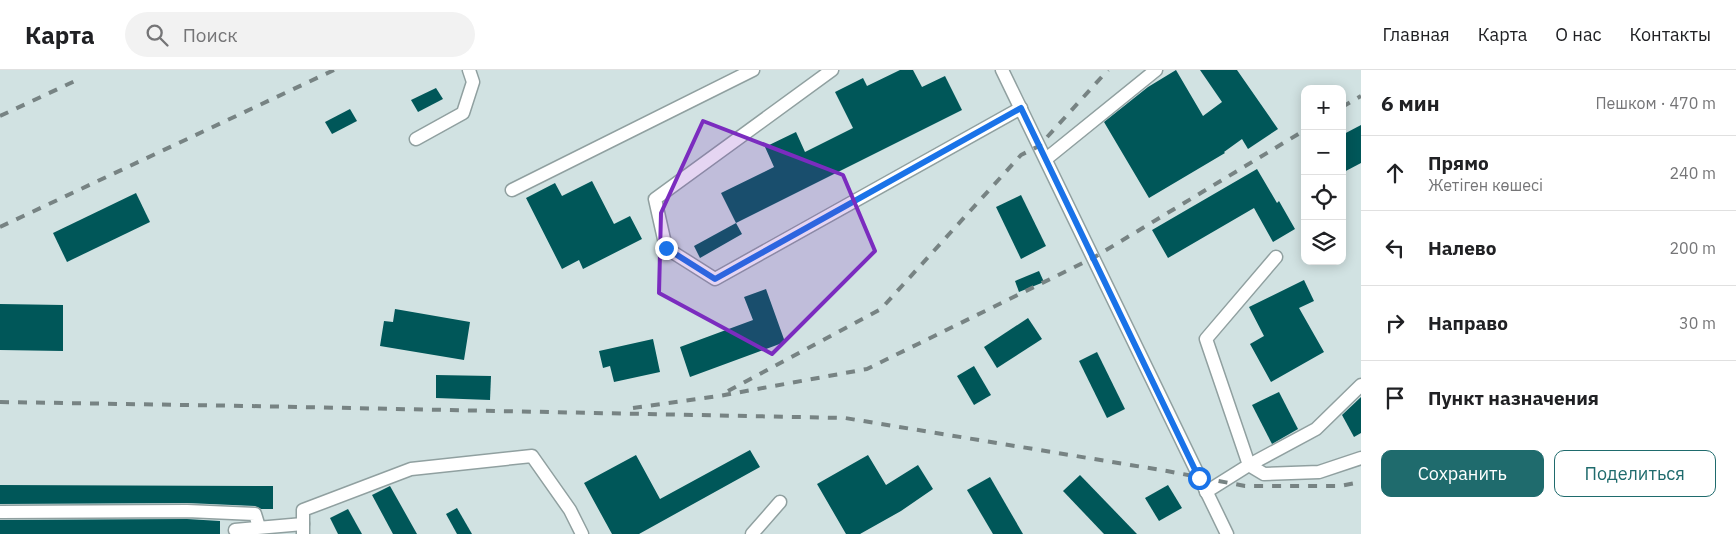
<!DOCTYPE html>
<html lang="ru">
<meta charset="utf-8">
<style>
:root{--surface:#fff;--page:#f2f2f2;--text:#202124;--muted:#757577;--line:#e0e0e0;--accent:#1f6b6d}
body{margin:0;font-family:"IBM Plex Sans",sans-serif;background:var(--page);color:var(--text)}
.controls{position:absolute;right:15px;top:15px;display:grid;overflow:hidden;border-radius:10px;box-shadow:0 2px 12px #0003}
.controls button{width:45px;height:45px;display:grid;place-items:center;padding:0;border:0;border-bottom:1px solid var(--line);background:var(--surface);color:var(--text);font:25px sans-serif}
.stop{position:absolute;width:15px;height:15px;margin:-11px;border:4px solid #1a73e8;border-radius:50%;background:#fff}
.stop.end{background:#1a73e8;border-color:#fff;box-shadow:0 1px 5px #0008}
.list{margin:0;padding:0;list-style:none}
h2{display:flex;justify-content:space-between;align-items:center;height:65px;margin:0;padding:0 20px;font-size:21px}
h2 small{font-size:16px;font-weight:400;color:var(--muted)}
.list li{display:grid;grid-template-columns:32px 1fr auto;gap:15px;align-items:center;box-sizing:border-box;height:75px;padding:0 20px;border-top:1px solid var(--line)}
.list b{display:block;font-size:19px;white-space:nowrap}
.list p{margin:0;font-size:16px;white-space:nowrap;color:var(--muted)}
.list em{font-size:16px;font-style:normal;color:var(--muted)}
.actions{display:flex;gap:10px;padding:15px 20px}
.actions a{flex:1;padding:11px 0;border:1px solid var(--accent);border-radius:10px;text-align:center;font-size:18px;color:var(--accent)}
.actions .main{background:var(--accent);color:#fff}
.icon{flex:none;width:28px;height:28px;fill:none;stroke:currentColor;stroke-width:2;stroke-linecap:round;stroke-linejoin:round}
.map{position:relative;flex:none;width:1361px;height:464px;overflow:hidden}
header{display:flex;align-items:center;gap:30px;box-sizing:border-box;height:70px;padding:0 25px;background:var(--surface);border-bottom:1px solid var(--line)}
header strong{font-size:24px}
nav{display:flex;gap:28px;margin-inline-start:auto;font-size:18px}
.search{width:350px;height:45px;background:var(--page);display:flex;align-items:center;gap:12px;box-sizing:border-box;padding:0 18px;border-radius:28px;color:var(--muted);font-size:19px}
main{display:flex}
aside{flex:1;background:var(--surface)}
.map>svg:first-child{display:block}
.building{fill:#005759}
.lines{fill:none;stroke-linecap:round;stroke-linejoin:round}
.minor-casing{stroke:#90a0a0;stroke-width:15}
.minor{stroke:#fff;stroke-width:12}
.rail{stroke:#778383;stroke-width:4;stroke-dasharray:9 9;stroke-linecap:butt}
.route{stroke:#1a73e8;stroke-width:6}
.marked{fill:#7b2cbf;fill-opacity:0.2;stroke:#7b2cbf;stroke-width:4;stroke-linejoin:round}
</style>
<header>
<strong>Карта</strong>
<div class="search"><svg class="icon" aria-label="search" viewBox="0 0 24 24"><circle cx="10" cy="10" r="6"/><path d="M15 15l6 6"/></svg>Поиск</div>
<nav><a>Главная</a><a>Карта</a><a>О нас</a><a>Контакты</a></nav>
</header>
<main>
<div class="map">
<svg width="1361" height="464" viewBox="0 0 1361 464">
<rect width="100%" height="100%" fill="#d1e2e2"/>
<g class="building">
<polygon points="900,0 913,0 922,17 945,6 962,40 736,153 721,123 774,97 765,77 796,62 805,82 853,58 835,22 863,8 867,16"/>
<polygon points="1176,0 1203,46 1222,32 1200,0 1237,0 1278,59 1248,79 1242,69 1224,82 1225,83 1149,128 1104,52 1148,17"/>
<polygon points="436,18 443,29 418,42 411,30"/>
<polygon points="350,39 357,51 332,64 325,52"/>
<polygon points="1361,55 1361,93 1342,103 1342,65"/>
<polygon points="1257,99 1277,133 1279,131 1295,159 1273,172 1254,138 1168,188 1152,160"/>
<polygon points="592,111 614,154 630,146 642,169 583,199 579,190 562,199 526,128 555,113 562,126"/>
<polygon points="136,123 150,152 67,192 53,163"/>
<polygon points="1021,125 1046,176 1021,189 996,137"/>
<polygon points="736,153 742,164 700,188 694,176"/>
<polygon points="1039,201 1044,212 1019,222 1015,211"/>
<polygon points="1304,210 1314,231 1299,238 1324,282 1271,312 1250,274 1264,266 1249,237"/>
<polygon points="766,219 785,272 690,307 680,277 753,250 744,227"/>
<polygon points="0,234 63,235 63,281 0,280"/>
<polygon points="395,239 470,252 464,290 380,276 384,251 393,252"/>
<polygon points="1028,248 1042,269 997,298 984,277"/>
<polygon points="653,269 660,302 614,312 610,296 603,298 599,281"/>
<polygon points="1097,282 1125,339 1107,348 1079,291"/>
<polygon points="974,296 991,325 974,335 957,306"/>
<polygon points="436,305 491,306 490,330 436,328"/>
<polygon points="1279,322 1298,359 1272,374 1252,335"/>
<polygon points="1361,327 1361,363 1354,367 1342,345"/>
<polygon points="750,380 760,397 639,464 612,464 584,413 636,385 660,429"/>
<polygon points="868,385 886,415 918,395 933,419 901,441 860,464 846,464 817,414"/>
<polygon points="1080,405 1137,464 1104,464 1063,421"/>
<polygon points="990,407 1023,464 993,464 967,420"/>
<polygon points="0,415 273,416 273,439 261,439 255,436 187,433 0,434"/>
<polygon points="1168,415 1182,438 1159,451 1145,428"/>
<polygon points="390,416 417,464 393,464 372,425"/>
<polygon points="457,438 472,464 457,464 446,444"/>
<polygon points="348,439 362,464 338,464 330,448"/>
<polygon points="187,449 220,451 220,464 0,464 0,450"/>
</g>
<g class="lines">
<defs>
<g id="minor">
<polyline points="832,0 655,129 666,178 715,209 1021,38"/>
<polyline points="1002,0 1227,464"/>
<polyline points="416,69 463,43 473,12 469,0"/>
<polyline points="1046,89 1156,0"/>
<polyline points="512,120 753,0"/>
<polyline points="1361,315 1316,359 1249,395 1264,404 1319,402 1361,388"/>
<polyline points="1206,422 1249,395 1206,269 1276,187"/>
<polyline points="0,442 187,441 255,444 259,457"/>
<polyline points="235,460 303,454"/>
<polyline points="303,464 303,440 411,399 532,386 570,440 582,464"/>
<polyline points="752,464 780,432"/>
</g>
</defs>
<use href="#minor" class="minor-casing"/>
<use href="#minor" class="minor"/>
<g class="rail">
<polyline points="1342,37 1361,26"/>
<polyline points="0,46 77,10"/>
<polyline points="0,157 334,0"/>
<polyline points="728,321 881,239 1021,85 1039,76 1108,0"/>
<polyline points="0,332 249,336 845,348 1167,401 1245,416 1340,416 1361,412"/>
<polyline points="633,338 719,326 867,299 1093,188 1305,60"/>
</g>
</g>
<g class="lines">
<polyline class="route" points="666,178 715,209 1021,38 1199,408"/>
</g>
<path class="marked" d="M703 51 843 105 875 181 772 284 659 223 661 143Z"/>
</svg>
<div class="controls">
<button>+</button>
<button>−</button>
<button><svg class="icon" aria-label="locate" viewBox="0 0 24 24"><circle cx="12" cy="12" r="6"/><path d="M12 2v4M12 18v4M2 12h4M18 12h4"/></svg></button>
<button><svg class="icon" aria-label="layers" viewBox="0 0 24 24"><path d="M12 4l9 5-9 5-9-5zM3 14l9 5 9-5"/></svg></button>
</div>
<div class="stop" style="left:1199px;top:408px"></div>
<div class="stop end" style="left:666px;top:178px"></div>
</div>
<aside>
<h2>6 мин<small>Пешком · 470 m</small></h2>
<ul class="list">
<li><svg class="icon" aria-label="ahead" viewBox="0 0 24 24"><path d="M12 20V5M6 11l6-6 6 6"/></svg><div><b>Прямо</b><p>Жетіген көшесі</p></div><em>240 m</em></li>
<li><svg class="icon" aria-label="left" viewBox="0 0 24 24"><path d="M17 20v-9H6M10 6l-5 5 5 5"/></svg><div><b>Налево</b></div><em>200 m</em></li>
<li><svg class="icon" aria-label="right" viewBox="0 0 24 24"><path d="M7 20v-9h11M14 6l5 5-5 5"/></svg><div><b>Направо</b></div><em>30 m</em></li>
<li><svg class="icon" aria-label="arrive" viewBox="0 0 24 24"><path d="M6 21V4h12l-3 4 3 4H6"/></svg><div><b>Пункт назначения</b></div></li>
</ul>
<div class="actions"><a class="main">Сохранить</a><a>Поделиться</a></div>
</aside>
</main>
